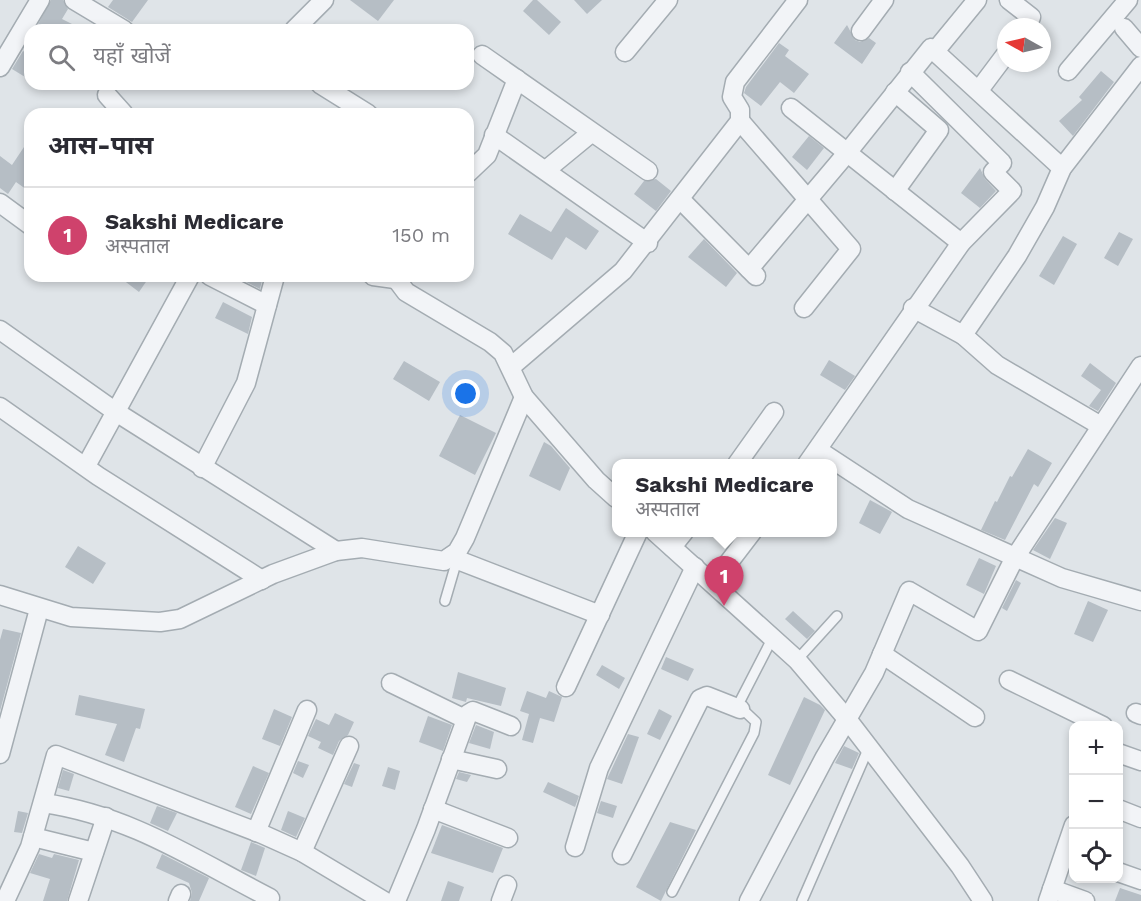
<!DOCTYPE html>
<html lang="hi">
<meta charset="utf-8">
<style>
:root{--surface:#fff;--page:#f7f7f7;--text:#2b2b33;--muted:#7c7c81;--line:#e1e1e2;--accent:#cf426c}
body{margin:0;font-family:"Work Sans","Noto Sans Devanagari",sans-serif;background:var(--page);color:var(--text)}
.controls{position:absolute;right:18px;bottom:18px;display:grid;overflow:hidden;border-radius:12px;box-shadow:0 3px 9px #0003}
.controls button{width:54px;height:54px;display:grid;place-items:center;padding:0;border:0;border-bottom:2px solid var(--line);background:var(--surface);color:var(--text);font:30px sans-serif}
.compass{position:absolute;left:997px;top:18px;width:54px;height:54px;border-radius:50%;background:var(--surface);box-shadow:0 3px 9px #0003;rotate:278deg}
.you{position:absolute;left:466px;top:394px;width:21px;height:21px;margin:-15px;border:4px solid #fff;border-radius:50%;background:#1a73e8;box-shadow:0 0 0 9px #1a73e833}
.badge{display:grid;place-items:center;width:39px;height:39px;border-radius:50%;background:var(--accent);color:#fff;font-size:20px;font-weight:700}
.pin{position:absolute;translate:-50% -50px;filter:drop-shadow(0 2px 3px #0008)}
.pin::after{content:'';position:absolute;top:32px;width:21px;height:18px;background:inherit;clip-path:polygon(0 0,100% 0,50% 100%)}
.popup{position:absolute;left:612px;top:459px;width:225px;height:78px;box-sizing:border-box;display:grid;place-content:center;border-radius:12px;background:var(--surface);filter:drop-shadow(0 2px 4px #0005);font-size:20px;white-space:nowrap;color:var(--muted)}
.popup b{font-size:22px;color:var(--text)}
.popup::after{content:'';position:absolute;left:50%;top:100%;margin-left:-12px;border:12px solid transparent;border-top-color:var(--surface)}
.list{margin:0;padding:0;list-style:none}
h2{display:flex;justify-content:space-between;align-items:center;height:78px;margin:0;padding:0 24px;font-size:26px}
h2 small{font-size:20px;font-weight:400;color:var(--muted)}
.list li{display:grid;grid-template-columns:39px 1fr auto;gap:18px;align-items:center;box-sizing:border-box;height:96px;padding:0 24px;border-top:2px solid var(--line)}
.list b{display:block;font-size:22px;white-space:nowrap}
.list p{margin:0;font-size:20px;white-space:nowrap;color:var(--muted)}
.list em{font-size:20px;font-style:normal;color:var(--muted)}
.icon{flex:none;width:33px;height:33px;fill:none;stroke:currentColor;stroke-width:2;stroke-linecap:round;stroke-linejoin:round}
.map{position:relative;flex:none;width:1141px;height:901px;overflow:hidden}
.search{position:absolute;background:var(--surface);box-shadow:0 3px 9px #0003;left:24px;top:24px;width:450px;height:66px;display:flex;align-items:center;gap:15px;box-sizing:border-box;padding:0 21px;border-radius:18px;color:var(--muted);font-size:22px}
.panel{position:absolute;background:var(--surface);box-shadow:0 3px 9px #0003;left:24px;top:108px;width:450px;height:174px;border-radius:18px}
.map>svg:first-child{display:block}
.building{fill:#b6bec5}
.lines{fill:none;stroke-linecap:round;stroke-linejoin:round}
.service-casing{stroke:#a4acb2;stroke-width:12}
.minor-casing{stroke:#a4acb2;stroke-width:21}
.service{stroke:#f2f4f7;stroke-width:9}
.minor{stroke:#f2f4f7;stroke-width:18}
</style>
<div class="map">
<svg width="1141" height="901" viewBox="0 0 1141 901">
<rect width="100%" height="100%" fill="#dfe4e8"/>
<g class="building">
<polygon points="51,0 63,0 68,9 62,19 84,30 35,30"/>
<polygon points="113,0 148,0 132,22 108,7"/>
<polygon points="350,0 394,0 378,21"/>
<polygon points="533,0 537,0 561,22 549,35 523,11"/>
<polygon points="574,0 602,0 587,14"/>
<polygon points="847,25 855,40 860,42 869,38 876,43 862,64 834,43"/>
<polygon points="779,43 789,50 785,56 809,74 794,93 780,82 761,106 744,93 746,87"/>
<polygon points="23,51 30,55 30,80 12,69"/>
<polygon points="1101,71 1114,82 1073,136 1059,121 1082,100 1079,97"/>
<polygon points="809,136 824,148 807,170 792,157"/>
<polygon points="30,138 30,192 16,182 8,194 0,188 0,156 12,165"/>
<polygon points="980,168 985,179 996,191 980,208 961,193"/>
<polygon points="656,179 671,191 656,211 634,194 644,181"/>
<polygon points="566,208 599,231 586,250 566,237 552,260 508,234 520,214 551,232"/>
<polygon points="1119,232 1133,239 1118,266 1104,258"/>
<polygon points="1063,236 1077,244 1054,285 1039,276"/>
<polygon points="704,239 737,273 726,287 688,257"/>
<polygon points="118,276 150,276 139,292"/>
<polygon points="235,276 263,276 260,289"/>
<polygon points="223,302 252,317 248,334 215,318"/>
<polygon points="829,360 855,376 845,390 820,375"/>
<polygon points="404,361 440,382 429,401 393,379"/>
<polygon points="1090,363 1116,383 1098,411 1089,406 1101,390 1081,376"/>
<polygon points="460,415 496,433 475,475 439,456"/>
<polygon points="544,442 551,446 570,468 560,491 529,476"/>
<polygon points="1028,449 1052,463 1038,487 1034,484 1005,540 981,530 995,501 997,502 1010,476 1012,477"/>
<polygon points="870,500 892,512 880,534 859,523"/>
<polygon points="1055,518 1067,523 1050,559 1033,550"/>
<polygon points="78,546 106,563 93,584 65,567"/>
<polygon points="979,558 996,566 984,594 966,585"/>
<polygon points="1016,580 1021,583 1007,611 1002,608"/>
<polygon points="1088,601 1108,610 1093,642 1074,634"/>
<polygon points="793,611 815,631 807,639 785,619"/>
<polygon points="3,629 21,633 0,711 0,640"/>
<polygon points="666,657 694,669 688,681 661,669"/>
<polygon points="602,665 625,678 619,689 596,675"/>
<polygon points="458,672 506,688 501,706 467,698 466,702 452,698"/>
<polygon points="527,691 546,698 549,691 562,697 554,722 540,718 533,743 522,740 529,714 520,711"/>
<polygon points="79,695 145,709 140,729 136,728 124,762 105,755 117,724 75,715"/>
<polygon points="804,697 820,705 825,710 790,785 768,775"/>
<polygon points="274,709 292,717 280,746 262,739"/>
<polygon points="659,709 672,716 660,740 647,734"/>
<polygon points="335,713 354,722 348,735 339,741 333,755 318,748 321,742 308,736 316,719 329,725"/>
<polygon points="428,716 452,725 443,751 419,742"/>
<polygon points="476,725 494,732 490,749 469,743"/>
<polygon points="628,734 639,737 622,784 607,779"/>
<polygon points="844,746 859,753 852,769 835,763"/>
<polygon points="298,761 309,765 303,778 293,773"/>
<polygon points="354,763 360,765 352,787 344,784"/>
<polygon points="253,766 269,773 251,814 235,807"/>
<polygon points="388,767 400,771 395,790 382,786"/>
<polygon points="63,770 74,774 69,791 58,788"/>
<polygon points="459,772 471,775 467,782 456,779"/>
<polygon points="548,782 579,796 575,807 543,792"/>
<polygon points="601,801 617,806 613,818 597,813"/>
<polygon points="157,806 177,813 168,831 150,823"/>
<polygon points="18,811 28,813 22,833 14,832"/>
<polygon points="288,811 305,818 296,837 281,830"/>
<polygon points="670,822 696,830 661,901 636,887"/>
<polygon points="442,825 503,848 493,873 431,853"/>
<polygon points="251,842 265,848 256,876 241,870"/>
<polygon points="39,854 52,858 54,854 79,860 67,901 43,901 50,879 30,873"/>
<polygon points="162,854 209,878 199,901 190,901 192,893 189,883 156,868"/>
<polygon points="448,881 464,887 459,901 441,901"/>
<polygon points="1120,888 1141,895 1141,901 1115,901"/>
</g>
<g class="lines">
<defs>
<g id="service">
<polyline points="445,601 457,560"/>
<polyline points="797,660 837,616"/>
<polyline points="672,892 754,733 756,722 738,705 773,637"/>
<polyline points="802,901 869,747"/>
</g>
<g id="minor">
<polyline points="74,0 124,30"/>
<polyline points="1009,0 1031,17 1027,27"/>
<polyline points="1124,28 1141,48"/>
<polyline points="294,30 324,0"/>
<polyline points="861,31 884,0"/>
<polyline points="936,50 977,0"/>
<polyline points="625,52 668,0"/>
<polyline points="482,55 648,171"/>
<polyline points="0,67 40,0"/>
<polyline points="1068,71 1128,0"/>
<polyline points="320,84 368,114"/>
<polyline points="979,90 1006,54"/>
<polyline points="107,95 124,114"/>
<polyline points="791,108 961,243"/>
<polyline points="740,121 851,249 804,308"/>
<polyline points="494,135 648,243"/>
<polyline points="546,170 591,133"/>
<polyline points="468,173 487,155 517,79"/>
<polyline points="895,191 939,130 895,92"/>
<polyline points="681,200 756,276"/>
<polyline points="0,203 30,225"/>
<polyline points="749,269 847,153 931,48 1062,168"/>
<polyline points="210,276 267,305"/>
<polyline points="373,276 395,279"/>
<polyline points="394,276 406,292 490,342 503,353 524,397 596,480 616,498"/>
<polyline points="913,308 963,335 997,365 1101,426"/>
<polyline points="0,330 116,412 336,551"/>
<polyline points="963,335 1017,256 1045,207 1062,168 1141,66"/>
<polyline points="512,366 623,271 740,121 740,110 732,97 735,82 798,0"/>
<polyline points="0,407 98,476 262,580"/>
<polyline points="818,450 908,509 1062,578 1141,601"/>
<polyline points="737,464 774,412"/>
<polyline points="807,464 961,243 1012,191 993,172 1002,163 910,72"/>
<polyline points="86,466 190,276"/>
<polyline points="202,468 246,383 275,276"/>
<polyline points="655,532 797,660 847,719 960,866 983,901"/>
<polyline points="672,547 684,532"/>
<polyline points="450,557 600,615"/>
<polyline points="713,583 752,532"/>
<polyline points="0,595 71,617 160,622 180,619 273,574 336,551 362,548 444,561 457,552 465,538 524,397"/>
<polyline points="882,654 975,717"/>
<polyline points="1009,680 1103,726"/>
<polyline points="391,683 465,719"/>
<polyline points="566,687 638,532"/>
<polyline points="1136,713 1141,715"/>
<polyline points="1118,753 1141,761"/>
<polyline points="0,754 39,609"/>
<polyline points="451,759 497,769"/>
<path d="M43 803C129 815 194 859 270 898"/>
<polyline points="433,809 508,838"/>
<polyline points="1118,809 1141,818"/>
<polyline points="256,832 307,710"/>
<polyline points="33,837 94,852"/>
<polyline points="575,847 599,768 695,567"/>
<polyline points="302,852 349,746"/>
<polyline points="622,855 700,699 707,696 740,709"/>
<polyline points="1118,872 1141,880"/>
<polyline points="1052,889 1085,901"/>
<polyline points="5,901 30,847 56,755 262,834 302,852 384,901"/>
<polyline points="78,901 106,817"/>
<polyline points="178,901 181,894"/>
<polyline points="396,901 426,829 468,714 473,711 511,726"/>
<polyline points="501,901 507,885"/>
<polyline points="749,901 825,757 874,673 909,591 978,631 1014,559 1141,366"/>
<polyline points="1048,901 1074,825"/>
</g>
</defs>
<use href="#service" class="service-casing"/>
<use href="#minor" class="minor-casing"/>
<use href="#service" class="service"/>
<use href="#minor" class="minor"/>
</g>
</svg>
<div class="controls">
<button>+</button>
<button>−</button>
<button><svg class="icon" aria-label="locate" viewBox="0 0 24 24"><circle cx="12" cy="12" r="6"/><path d="M12 2v4M12 18v4M2 12h4M18 12h4"/></svg></button>
</div>
<svg class="compass" viewBox="-18 -18 36 36"><path d="M0-13l5 13h-10z" fill="#e53935"/><path d="M0 13l5-13h-10z" fill="#7c7c81"/></svg>
<div class="you"></div>
<div class="pin badge" style="left:724px;top:606px">1</div>
<div class="popup"><b>Sakshi Medicare</b>अस्पताल</div>
<div class="search"><svg class="icon" aria-label="search" viewBox="0 0 24 24"><circle cx="10" cy="10" r="6"/><path d="M15 15l6 6"/></svg>यहाँ खोजें</div>
<section class="panel">
<h2>आस-पास<small></small></h2>
<ul class="list">
<li><span class="badge">1</span><div><b>Sakshi Medicare</b><p>अस्पताल</p></div><em>150 m</em></li>
</ul>
</section>
</div>
